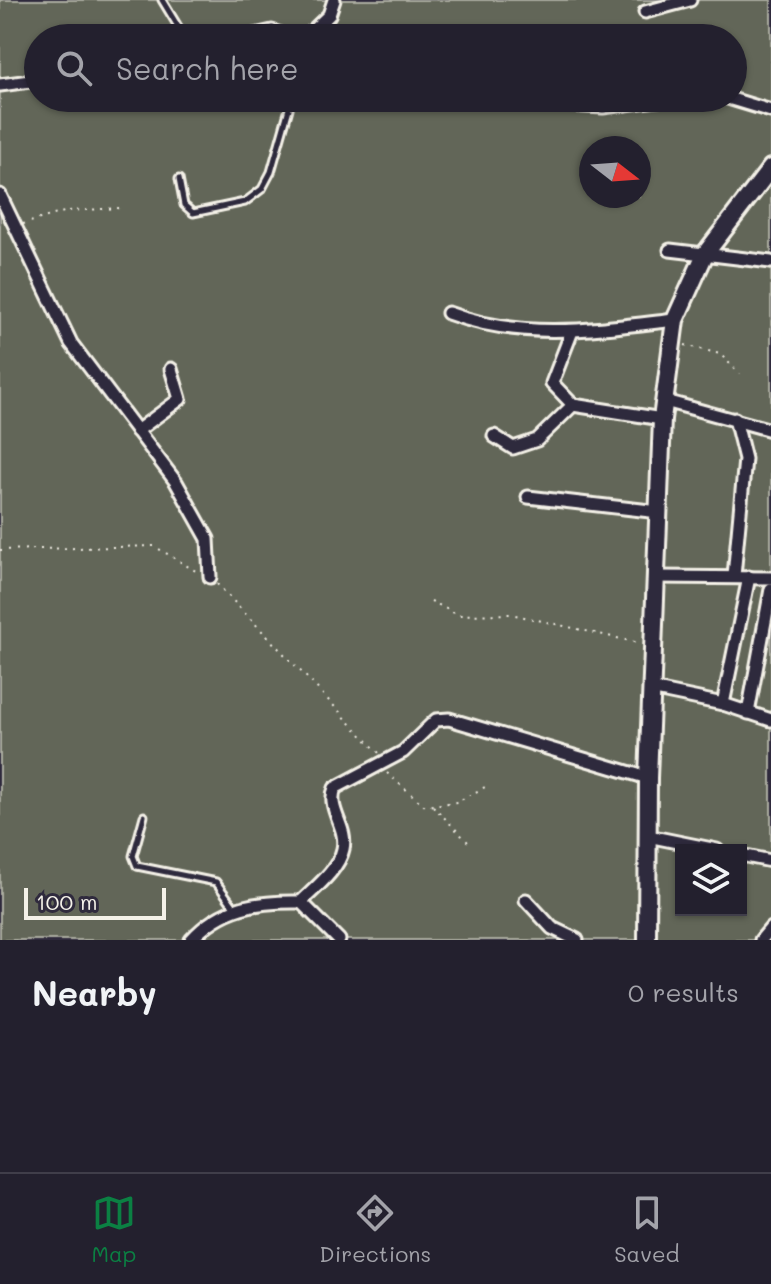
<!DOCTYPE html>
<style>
:root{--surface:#23202e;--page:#2b2836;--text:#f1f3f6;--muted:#a3a3aa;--line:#403e4a;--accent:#0b8043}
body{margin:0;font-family:Mali,sans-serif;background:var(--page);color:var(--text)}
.controls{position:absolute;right:24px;bottom:24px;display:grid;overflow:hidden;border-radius:0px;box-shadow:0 2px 6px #0004}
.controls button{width:72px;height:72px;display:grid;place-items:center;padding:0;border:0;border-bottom:2px solid var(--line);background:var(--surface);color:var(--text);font:40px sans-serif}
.compass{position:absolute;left:579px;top:136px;width:72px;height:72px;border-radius:50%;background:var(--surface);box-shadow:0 2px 6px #0004;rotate:107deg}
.scale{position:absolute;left:24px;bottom:20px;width:142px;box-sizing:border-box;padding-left:8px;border:4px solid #f4f1e8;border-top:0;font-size:22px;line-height:28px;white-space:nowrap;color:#f4f1e8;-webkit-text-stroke:6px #2f2a3d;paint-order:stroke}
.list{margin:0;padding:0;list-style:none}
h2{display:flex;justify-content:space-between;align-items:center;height:104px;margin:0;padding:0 32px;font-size:34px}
h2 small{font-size:26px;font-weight:400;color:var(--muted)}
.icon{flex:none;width:44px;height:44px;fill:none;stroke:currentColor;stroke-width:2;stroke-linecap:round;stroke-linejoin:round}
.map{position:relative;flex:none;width:771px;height:940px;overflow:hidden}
.search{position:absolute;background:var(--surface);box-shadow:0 2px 6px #0004;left:24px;right:24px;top:24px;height:88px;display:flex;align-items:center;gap:20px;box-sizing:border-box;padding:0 28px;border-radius:44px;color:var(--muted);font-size:30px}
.sheet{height:232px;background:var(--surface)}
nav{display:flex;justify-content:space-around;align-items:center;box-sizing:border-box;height:112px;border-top:2px solid var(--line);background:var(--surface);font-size:22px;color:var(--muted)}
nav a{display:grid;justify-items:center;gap:4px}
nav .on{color:var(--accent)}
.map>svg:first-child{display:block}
.green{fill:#626658;stroke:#abaca0;stroke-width:2;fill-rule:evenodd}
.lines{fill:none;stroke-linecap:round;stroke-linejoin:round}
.lane-casing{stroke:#f4f1e8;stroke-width:11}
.street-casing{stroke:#f4f1e8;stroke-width:17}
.secondary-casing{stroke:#f4f1e8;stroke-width:22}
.path{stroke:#f4f1e8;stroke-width:2;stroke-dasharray:2 6;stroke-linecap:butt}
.lane{stroke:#2f2a3d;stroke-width:5}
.street{stroke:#2f2a3d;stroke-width:11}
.secondary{stroke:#2f2a3d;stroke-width:16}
</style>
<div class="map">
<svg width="771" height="940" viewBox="0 0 771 940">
<rect width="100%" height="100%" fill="#2f2a3d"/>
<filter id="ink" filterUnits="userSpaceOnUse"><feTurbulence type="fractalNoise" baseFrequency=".0125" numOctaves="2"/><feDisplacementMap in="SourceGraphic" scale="16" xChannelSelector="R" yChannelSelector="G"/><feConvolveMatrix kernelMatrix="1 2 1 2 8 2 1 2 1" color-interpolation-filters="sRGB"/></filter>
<g filter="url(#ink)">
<path class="green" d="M0 0H771V940H0ZM38 38H733V98H38ZM591 148H639V196H591ZM681 850H741V910H681Z"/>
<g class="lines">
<defs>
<g id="lane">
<polyline points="162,0 185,38"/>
<polyline points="179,179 184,205 193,213 245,202 262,189 271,172 292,98"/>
<polyline points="144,816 133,856 137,866 216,882 235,908"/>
</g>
<g id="street">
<polyline points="645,12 690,0"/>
<polyline points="241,38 272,31 293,38"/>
<polyline points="305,38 329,15 334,0"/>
<polyline points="0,85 38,80"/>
<polyline points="447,98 603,107 672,98"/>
<polyline points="728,98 771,111"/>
<polyline points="0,195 71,343 176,482 208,539 210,577"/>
<polyline points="670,250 771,262"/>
<path d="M448 313C523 341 598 329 675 320"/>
<polyline points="572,331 552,383 573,405 662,419"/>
<polyline points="665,401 771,430"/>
<polyline points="137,431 180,399 171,369"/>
<polyline points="494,436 513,448 537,440 573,405"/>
<polyline points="528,497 659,512"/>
<polyline points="734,576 745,459 735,419"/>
<polyline points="656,577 771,578"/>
<polyline points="651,689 723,704 771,720"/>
<polyline points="723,704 749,577"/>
<polyline points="748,713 771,589"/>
<polyline points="648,836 717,850"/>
<polyline points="741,855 771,861"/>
<polyline points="526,900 552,928 577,940"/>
<path d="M301 902C315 888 339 869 343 849 348 827 326 809 335 788L403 752 436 720 449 719 648 778"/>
<path d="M191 940C222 906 257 901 301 902L339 940"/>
<polyline points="761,940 771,928"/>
</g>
<polyline id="secondary" points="647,940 648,778 662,419 675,320 705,254 771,168"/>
</defs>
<use href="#lane" class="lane-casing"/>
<use href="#street" class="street-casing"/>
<use href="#secondary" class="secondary-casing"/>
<g class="path">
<polyline points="23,224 67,211 121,208"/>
<polyline points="685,345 720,354 740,374"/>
<polyline points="0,550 154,546 199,573"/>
<polyline points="217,584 379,753"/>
<polyline points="431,601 458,615 511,614 639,643"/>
<polyline points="387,773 425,806 457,802 485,787"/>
<polyline points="433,806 468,842"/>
</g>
<use href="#lane" class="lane"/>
<use href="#street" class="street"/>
<use href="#secondary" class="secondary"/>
</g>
</g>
</svg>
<div class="controls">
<button><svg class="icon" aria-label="layers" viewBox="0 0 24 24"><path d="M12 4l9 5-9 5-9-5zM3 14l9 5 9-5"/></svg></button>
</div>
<svg class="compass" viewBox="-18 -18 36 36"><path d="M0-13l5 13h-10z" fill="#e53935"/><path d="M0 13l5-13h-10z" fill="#a3a3aa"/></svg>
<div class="scale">100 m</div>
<div class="search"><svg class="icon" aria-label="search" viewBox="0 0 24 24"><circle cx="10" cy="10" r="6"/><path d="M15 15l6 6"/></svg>Search here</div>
</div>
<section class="sheet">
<h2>Nearby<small>0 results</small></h2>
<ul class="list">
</ul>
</section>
<nav>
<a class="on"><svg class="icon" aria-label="map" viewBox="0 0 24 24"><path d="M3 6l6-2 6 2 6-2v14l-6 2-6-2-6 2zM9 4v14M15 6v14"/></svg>Map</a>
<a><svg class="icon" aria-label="directions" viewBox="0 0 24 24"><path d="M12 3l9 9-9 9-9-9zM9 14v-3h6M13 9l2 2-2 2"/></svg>Directions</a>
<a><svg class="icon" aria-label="saved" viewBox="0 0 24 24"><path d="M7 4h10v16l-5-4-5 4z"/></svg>Saved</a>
</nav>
